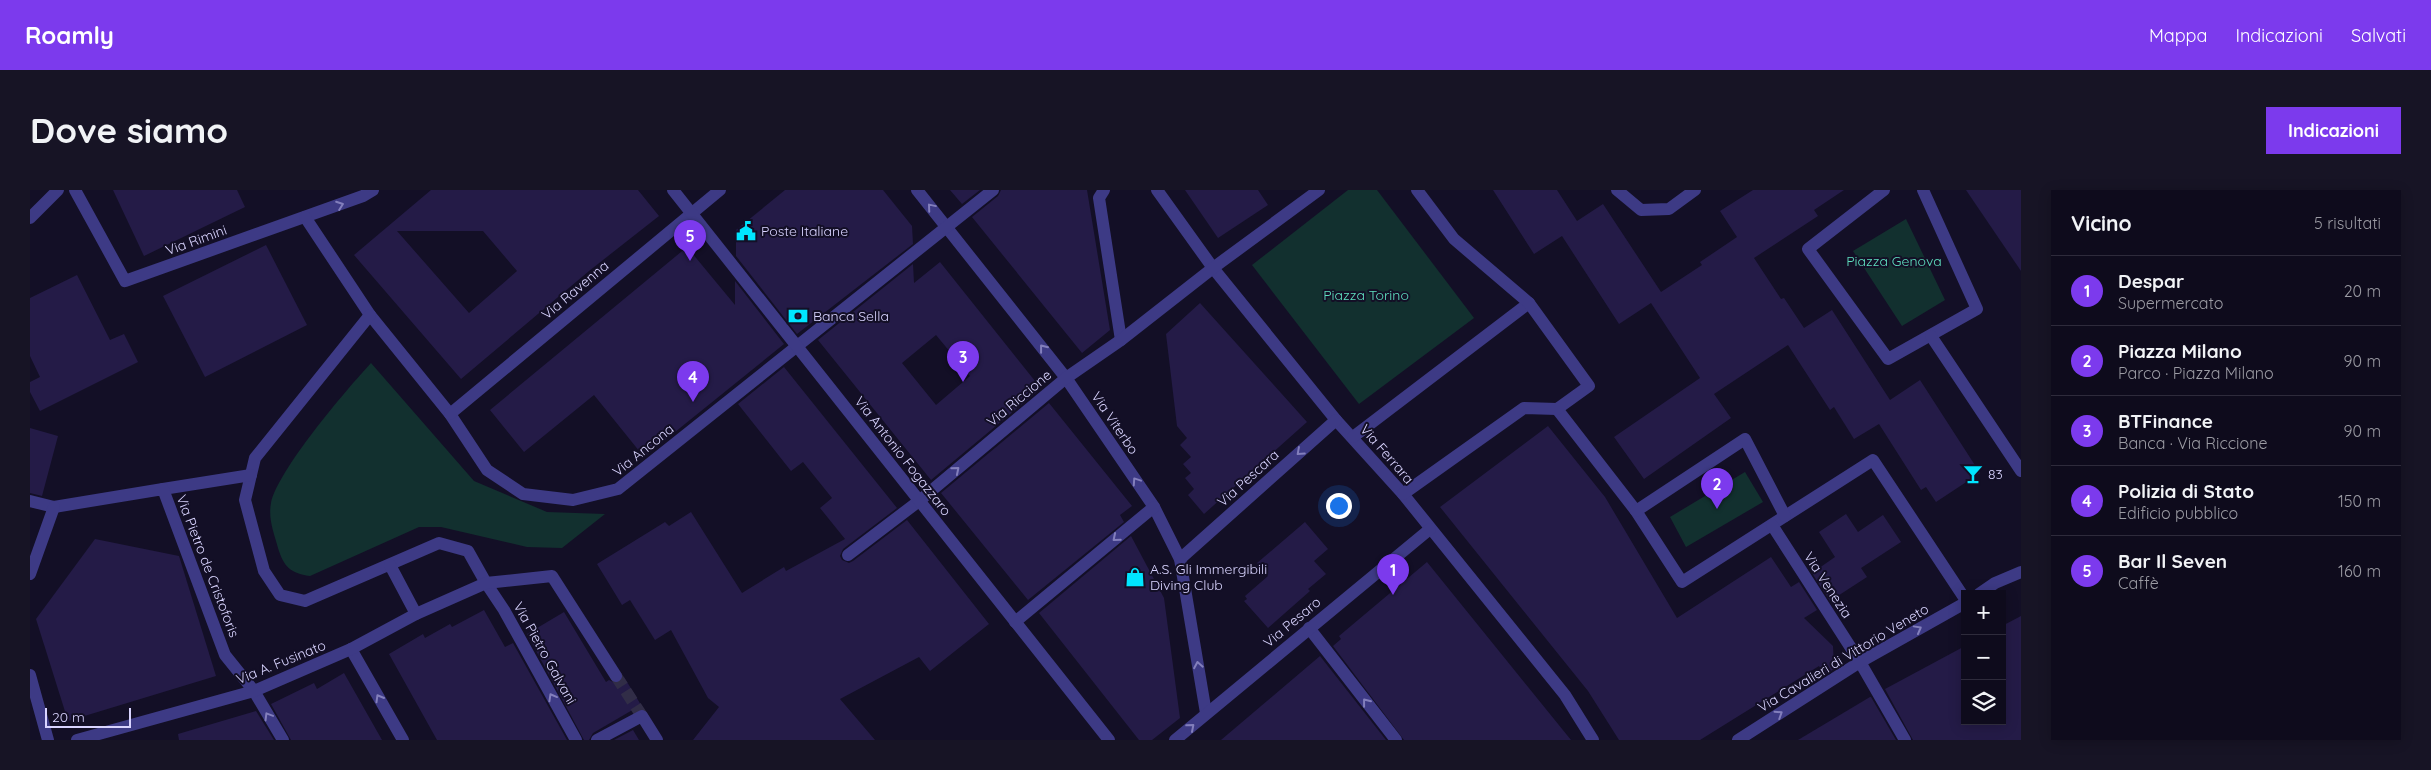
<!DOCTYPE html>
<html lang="it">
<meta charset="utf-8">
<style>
:root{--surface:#0e0b1c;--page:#171425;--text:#f1f3f6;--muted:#9b9ba3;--line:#2e2b3b;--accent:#7c3aed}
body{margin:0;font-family:Quicksand,sans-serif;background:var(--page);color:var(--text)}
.controls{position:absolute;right:15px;bottom:15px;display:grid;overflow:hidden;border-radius:0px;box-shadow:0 2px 12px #0003}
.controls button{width:45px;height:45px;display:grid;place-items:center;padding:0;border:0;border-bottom:1px solid var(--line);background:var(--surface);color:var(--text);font:25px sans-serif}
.scale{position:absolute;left:15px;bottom:12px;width:86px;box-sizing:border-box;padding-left:5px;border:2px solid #d9d4ff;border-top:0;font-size:14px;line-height:18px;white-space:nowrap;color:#d9d4ff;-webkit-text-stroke:4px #130f26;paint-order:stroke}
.you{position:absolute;left:1308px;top:315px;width:18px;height:18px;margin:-12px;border:4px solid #fff;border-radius:50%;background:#1a73e8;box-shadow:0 0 0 8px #1a73e833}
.badge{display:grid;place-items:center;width:32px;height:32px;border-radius:50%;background:var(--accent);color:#fff;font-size:16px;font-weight:700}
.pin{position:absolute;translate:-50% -41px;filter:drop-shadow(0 1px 2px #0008)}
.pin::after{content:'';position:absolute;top:26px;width:18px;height:15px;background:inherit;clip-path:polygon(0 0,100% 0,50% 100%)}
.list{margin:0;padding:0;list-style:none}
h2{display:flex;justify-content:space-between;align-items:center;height:65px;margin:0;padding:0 20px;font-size:21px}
h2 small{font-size:16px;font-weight:400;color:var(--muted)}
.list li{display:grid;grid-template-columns:32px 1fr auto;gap:15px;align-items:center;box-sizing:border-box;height:70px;padding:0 20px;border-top:1px solid var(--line)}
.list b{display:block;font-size:19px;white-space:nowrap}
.list p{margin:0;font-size:16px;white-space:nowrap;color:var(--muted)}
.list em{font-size:16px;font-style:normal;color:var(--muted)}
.icon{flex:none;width:28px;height:28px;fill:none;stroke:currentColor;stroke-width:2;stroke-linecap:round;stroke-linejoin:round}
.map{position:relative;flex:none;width:1991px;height:550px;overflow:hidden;border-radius:0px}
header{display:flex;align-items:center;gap:30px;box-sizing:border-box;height:70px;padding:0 25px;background:var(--accent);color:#fff}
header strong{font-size:24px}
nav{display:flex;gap:28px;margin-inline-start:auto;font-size:18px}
.intro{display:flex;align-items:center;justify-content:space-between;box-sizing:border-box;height:120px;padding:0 30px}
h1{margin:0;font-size:35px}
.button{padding:12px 22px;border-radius:0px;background:var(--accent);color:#fff;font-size:18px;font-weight:700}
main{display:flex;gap:30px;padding:0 30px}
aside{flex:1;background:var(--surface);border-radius:0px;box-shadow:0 2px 12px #0003}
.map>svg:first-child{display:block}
.green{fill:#12302f}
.building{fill:#241b47;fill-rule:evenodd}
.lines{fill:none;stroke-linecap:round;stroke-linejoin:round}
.minor-tunnel{stroke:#312d47;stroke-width:12;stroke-dasharray:12 6;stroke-linecap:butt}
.minor{stroke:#3d3a85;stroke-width:12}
.tertiary{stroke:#3d3a85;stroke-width:12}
.oneway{stroke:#837fbc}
.labels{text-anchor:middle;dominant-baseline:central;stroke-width:4;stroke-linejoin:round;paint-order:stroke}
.poi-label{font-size:14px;fill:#d9d4ff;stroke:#130f26;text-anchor:start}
.street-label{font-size:14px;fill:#d9d4ff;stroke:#130f26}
.park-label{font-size:14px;fill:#5fe0c0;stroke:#130f26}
</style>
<header>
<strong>Roamly</strong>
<nav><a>Mappa</a><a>Indicazioni</a><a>Salvati</a></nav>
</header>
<div class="intro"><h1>Dove siamo</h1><a class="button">Indicazioni</a></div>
<main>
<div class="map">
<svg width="1991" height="550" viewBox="0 0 1991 550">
<rect width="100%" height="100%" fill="#130f26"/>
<g class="green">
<polygon points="1318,0 1347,0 1444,128 1329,214 1222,75"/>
<polygon points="1876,29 1915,110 1872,136 1823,61"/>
<path d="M341 173 444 291 517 322 575 324 532 358 497 357 411 337H389L280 386C260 383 254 377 248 358 244 343 238 329 241 313 248 280 316 200 341 173Z"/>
<polygon points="1715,282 1733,312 1656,357 1640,327"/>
</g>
<g class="building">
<polygon points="83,0 207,0 215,17 114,66"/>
<path d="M401 0H608L629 26 559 81 431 189 324 65ZM367 41H453L487 81 439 123Z"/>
<polygon points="755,0 853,0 882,36 883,54 767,144 706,66 706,40"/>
<polygon points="920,0 950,0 932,14"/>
<polygon points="971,0 1057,0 1080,140 1052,163 942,27 968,6"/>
<polygon points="1155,0 1228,0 1238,15 1188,48"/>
<polygon points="1463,0 1527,0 1547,31 1573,14 1631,102 1672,75 1670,72 1707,47 1690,21 1723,0 1814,0 1784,20 1788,26 1724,68 1751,109 1754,108 1774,138 1802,120 1860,210 1890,190 1950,283 1906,312 1896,297 1891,300 1849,234 1824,249 1804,217 1800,220 1758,155 1684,204 1701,228 1614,289 1584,247 1670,188 1621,113 1589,134 1532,46 1504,64"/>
<polygon points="1936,0 1991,0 1991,81"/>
<polygon points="236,55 277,135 175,187 133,106"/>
<polygon points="657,57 705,115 705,91 754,154 614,267 564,205 494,262 460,220"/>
<path d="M910 72 1009 196V200L901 290 788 150 883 74 884 93ZM906 145 940 186 906 215 872 173Z"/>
<polygon points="47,85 80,150 94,144 108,172 10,221 0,202 0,192 10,187 0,166 0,108"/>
<polygon points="1170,113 1277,232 1174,324 1158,305 1164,299 1155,288 1161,283 1153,274 1161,267 1150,255 1157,248 1147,236 1136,144"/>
<polygon points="754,177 867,318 813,359 810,366 812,370 819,373 823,371 877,330 959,434 900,481 889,467 810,509 845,550 663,550 689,517 678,508 641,440 625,450 600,410 592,415 567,374 635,332 639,336 661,322 712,403 754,377 756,381 815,349 790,318 802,308 773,272 761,281 708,214"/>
<polygon points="1019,213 1102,316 1090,325 1094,332 998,410 911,303"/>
<polygon points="1518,236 1575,307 1647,428 1741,367 1761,397 1769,392 1787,420 1774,428 1803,456 1804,479 1794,485 1789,476 1670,550 1589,550 1558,501 1410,317"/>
<polygon points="0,238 28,246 12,306 0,303"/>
<polygon points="1816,324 1828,342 1853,325 1871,352 1831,378 1837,387 1800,411 1782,383 1805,367 1789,342"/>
<polygon points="1275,332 1298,359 1284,371 1296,384 1278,399 1280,401 1238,438 1214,411 1217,409 1215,406 1238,386 1227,373"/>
<polygon points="1101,346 1134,408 1150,528 1122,550 1109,550 1009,423"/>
<polygon points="65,349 149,366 186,486 38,531 6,429"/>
<polygon points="1397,372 1541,550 1374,550 1303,456 1311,449 1309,446"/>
<polygon points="454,420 475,457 483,453 537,550 407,550 359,464 393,444 395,448 420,434 422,437"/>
<polygon points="534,422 576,492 579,490 587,494 594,487 611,515 563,543 559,550 554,550 497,444"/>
<polygon points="1991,426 1991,550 1883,550 1855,499 1935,456 1935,531 1972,531 1972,436"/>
<polygon points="1290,466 1356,550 1191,550"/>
<polygon points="314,483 352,550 261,550 241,514 284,493 287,499"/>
<polygon points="1841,507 1866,550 1768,550 1840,507"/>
<polygon points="226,521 244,550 149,550 148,544"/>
<polygon points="603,540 609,550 584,550"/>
</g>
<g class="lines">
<polyline class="minor-tunnel" points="586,486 612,526"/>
<g class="minor">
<polyline points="45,0 95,91 333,6 343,0"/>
<polyline points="887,0 1036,188 1124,317 1150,369 1176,523"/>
<polyline points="1074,0 1069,8 1091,150"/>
<polyline points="1127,0 1183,78 1306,230 1373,304 1535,505 1563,550"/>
<polyline points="1587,0 1611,20 1639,19 1665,0"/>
<polyline points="1854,0 1778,59 1858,169 1947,119 1893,0"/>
<polyline points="275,27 340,125 420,224 457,280 493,304 543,310 588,299 963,0"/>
<polyline points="0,28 28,0"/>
<polyline points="340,125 225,268 215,310 234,381 250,405 275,411 409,353 438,361 456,393 474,420 546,550"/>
<polyline points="1901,146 1991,281"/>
<polyline points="1527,219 1606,321 1652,392 1843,270 1935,409"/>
<polyline points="420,224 690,0"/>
<polyline points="1323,247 1499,113"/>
<polyline points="133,299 221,285"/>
<polyline points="1373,304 1494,218 1527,219 1559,196 1499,113 1424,49 1387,0"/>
<polyline points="0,311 24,317 133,299 195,465 224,501 253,550"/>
<polyline points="1606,321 1715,249 1755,326"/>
<polyline points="1742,335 1830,472 1875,550"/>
<polyline points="818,365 889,311 1036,188 1091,150 1183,78 1289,0"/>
<polyline points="1150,369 1306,230"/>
<polyline points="360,375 386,424"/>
<polyline points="0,384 24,317"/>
<polyline points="1949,404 1965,393 1991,382"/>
<polyline points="985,432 1124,317"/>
<polyline points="1279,438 1366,550"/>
<polyline points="321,459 373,550"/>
<polyline points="0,485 18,550"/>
<polyline points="47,550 224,501 321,459 386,424 456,393 522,386 586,486"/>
<polyline points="567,550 612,526 627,550"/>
<polyline points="1145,550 1400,339"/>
<polyline points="1708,550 1830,472 1935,413"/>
</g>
<polyline class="tertiary" points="643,0 1079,550"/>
</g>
<defs><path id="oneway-chevron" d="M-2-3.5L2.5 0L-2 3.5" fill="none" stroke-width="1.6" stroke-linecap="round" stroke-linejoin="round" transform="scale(1.25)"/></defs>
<g class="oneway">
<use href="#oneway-chevron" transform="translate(310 15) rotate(-20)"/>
<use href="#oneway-chevron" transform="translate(901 17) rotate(-130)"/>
<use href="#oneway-chevron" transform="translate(1013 158) rotate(-128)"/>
<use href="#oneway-chevron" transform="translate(1270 262) rotate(138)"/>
<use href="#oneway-chevron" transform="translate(926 280) rotate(-40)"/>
<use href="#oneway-chevron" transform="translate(1106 291) rotate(-124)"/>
<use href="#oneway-chevron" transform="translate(1086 348) rotate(140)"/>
<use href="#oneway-chevron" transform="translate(1888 439) rotate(-29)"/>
<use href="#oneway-chevron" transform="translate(1168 475) rotate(-100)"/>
<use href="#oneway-chevron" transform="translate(522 507) rotate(-119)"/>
<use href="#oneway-chevron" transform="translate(349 508) rotate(-120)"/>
<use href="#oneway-chevron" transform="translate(1336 512) rotate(-128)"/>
<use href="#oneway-chevron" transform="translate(1749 524) rotate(-33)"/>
<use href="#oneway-chevron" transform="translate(238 526) rotate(-121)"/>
<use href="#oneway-chevron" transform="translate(1161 537) rotate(-41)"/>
</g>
<defs>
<symbol id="civic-bare" viewBox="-9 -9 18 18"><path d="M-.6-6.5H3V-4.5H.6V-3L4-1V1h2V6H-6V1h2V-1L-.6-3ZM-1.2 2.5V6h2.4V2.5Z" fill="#00e5ff" stroke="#130f26" stroke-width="2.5" paint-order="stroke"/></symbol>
<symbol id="bank-bare" viewBox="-9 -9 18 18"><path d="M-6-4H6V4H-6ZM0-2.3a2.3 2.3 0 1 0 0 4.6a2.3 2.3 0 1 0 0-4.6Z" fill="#00e5ff" stroke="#130f26" stroke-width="2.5" paint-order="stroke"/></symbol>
<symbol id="bar-bare" viewBox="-9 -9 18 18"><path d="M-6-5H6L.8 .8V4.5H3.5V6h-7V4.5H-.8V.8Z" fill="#00e5ff" stroke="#130f26" stroke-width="2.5" paint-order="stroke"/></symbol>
<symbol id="shop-bare" viewBox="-9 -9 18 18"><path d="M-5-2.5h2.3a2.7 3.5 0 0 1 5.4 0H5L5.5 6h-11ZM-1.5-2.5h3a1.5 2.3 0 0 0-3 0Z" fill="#00e5ff" stroke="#130f26" stroke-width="2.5" paint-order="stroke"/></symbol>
</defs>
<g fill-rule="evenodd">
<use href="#civic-bare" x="702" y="27" width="28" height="28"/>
<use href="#bank-bare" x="754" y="112" width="28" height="28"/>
<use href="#bar-bare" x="1929" y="270" width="28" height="28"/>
<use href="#shop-bare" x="1091" y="373" width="28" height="28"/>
</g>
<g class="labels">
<g class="poi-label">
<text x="731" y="41">Poste Italiane</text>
<text x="783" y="126">Banca Sella</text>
<text x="1958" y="284">83</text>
<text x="1120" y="379">A.S. Gli Immergibili<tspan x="1120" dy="16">Diving Club</tspan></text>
</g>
<g class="street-label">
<text transform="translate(166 50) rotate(-20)">Via Rimini</text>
<text transform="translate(545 100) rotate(-40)">Via Ravenna</text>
<text transform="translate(989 208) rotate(-40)">Via Riccione</text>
<text transform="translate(1085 233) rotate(56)">Via Viterbo</text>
<text transform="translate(613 260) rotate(-39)">Via Ancona</text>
<text transform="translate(1357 264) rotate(49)">Via Ferrara</text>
<text transform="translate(873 266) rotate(52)">Via Antonio Fogazzaro</text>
<text transform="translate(1218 288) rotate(-42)">Via Pescara</text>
<text transform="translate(178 376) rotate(69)">Via Pietro de Cristoforis</text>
<text transform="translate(1798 395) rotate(57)">Via Venezia</text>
<text transform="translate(1262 432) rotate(-40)">Via Pesaro</text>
<text transform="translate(515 463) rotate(61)">Via Pietro Galvani</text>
<text transform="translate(1813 468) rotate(-31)">Via Cavalieri di Vittorio Veneto</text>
<text transform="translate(251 472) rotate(-22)">Via A. Fusinato</text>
</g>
<g class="park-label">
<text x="1864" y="71">Piazza Genova</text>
<text x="1336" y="105">Piazza Torino</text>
</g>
</g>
</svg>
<div class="controls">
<button>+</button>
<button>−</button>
<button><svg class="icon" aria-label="layers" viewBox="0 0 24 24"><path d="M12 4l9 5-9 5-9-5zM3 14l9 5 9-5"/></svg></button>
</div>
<div class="scale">20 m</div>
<div class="you"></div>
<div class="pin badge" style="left:1363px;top:405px">1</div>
<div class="pin badge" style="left:1687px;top:319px">2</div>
<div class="pin badge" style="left:933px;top:192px">3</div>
<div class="pin badge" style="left:663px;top:212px">4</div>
<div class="pin badge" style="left:660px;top:71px">5</div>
</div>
<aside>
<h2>Vicino<small>5 risultati</small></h2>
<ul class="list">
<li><span class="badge">1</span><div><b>Despar</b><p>Supermercato</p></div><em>20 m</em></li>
<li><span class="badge">2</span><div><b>Piazza Milano</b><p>Parco · Piazza Milano</p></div><em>90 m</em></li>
<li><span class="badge">3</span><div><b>BTFinance</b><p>Banca · Via Riccione</p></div><em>90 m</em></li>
<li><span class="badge">4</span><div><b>Polizia di Stato</b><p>Edificio pubblico</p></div><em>150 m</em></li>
<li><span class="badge">5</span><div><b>Bar Il Seven</b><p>Caffè</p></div><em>160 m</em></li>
</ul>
</aside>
</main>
